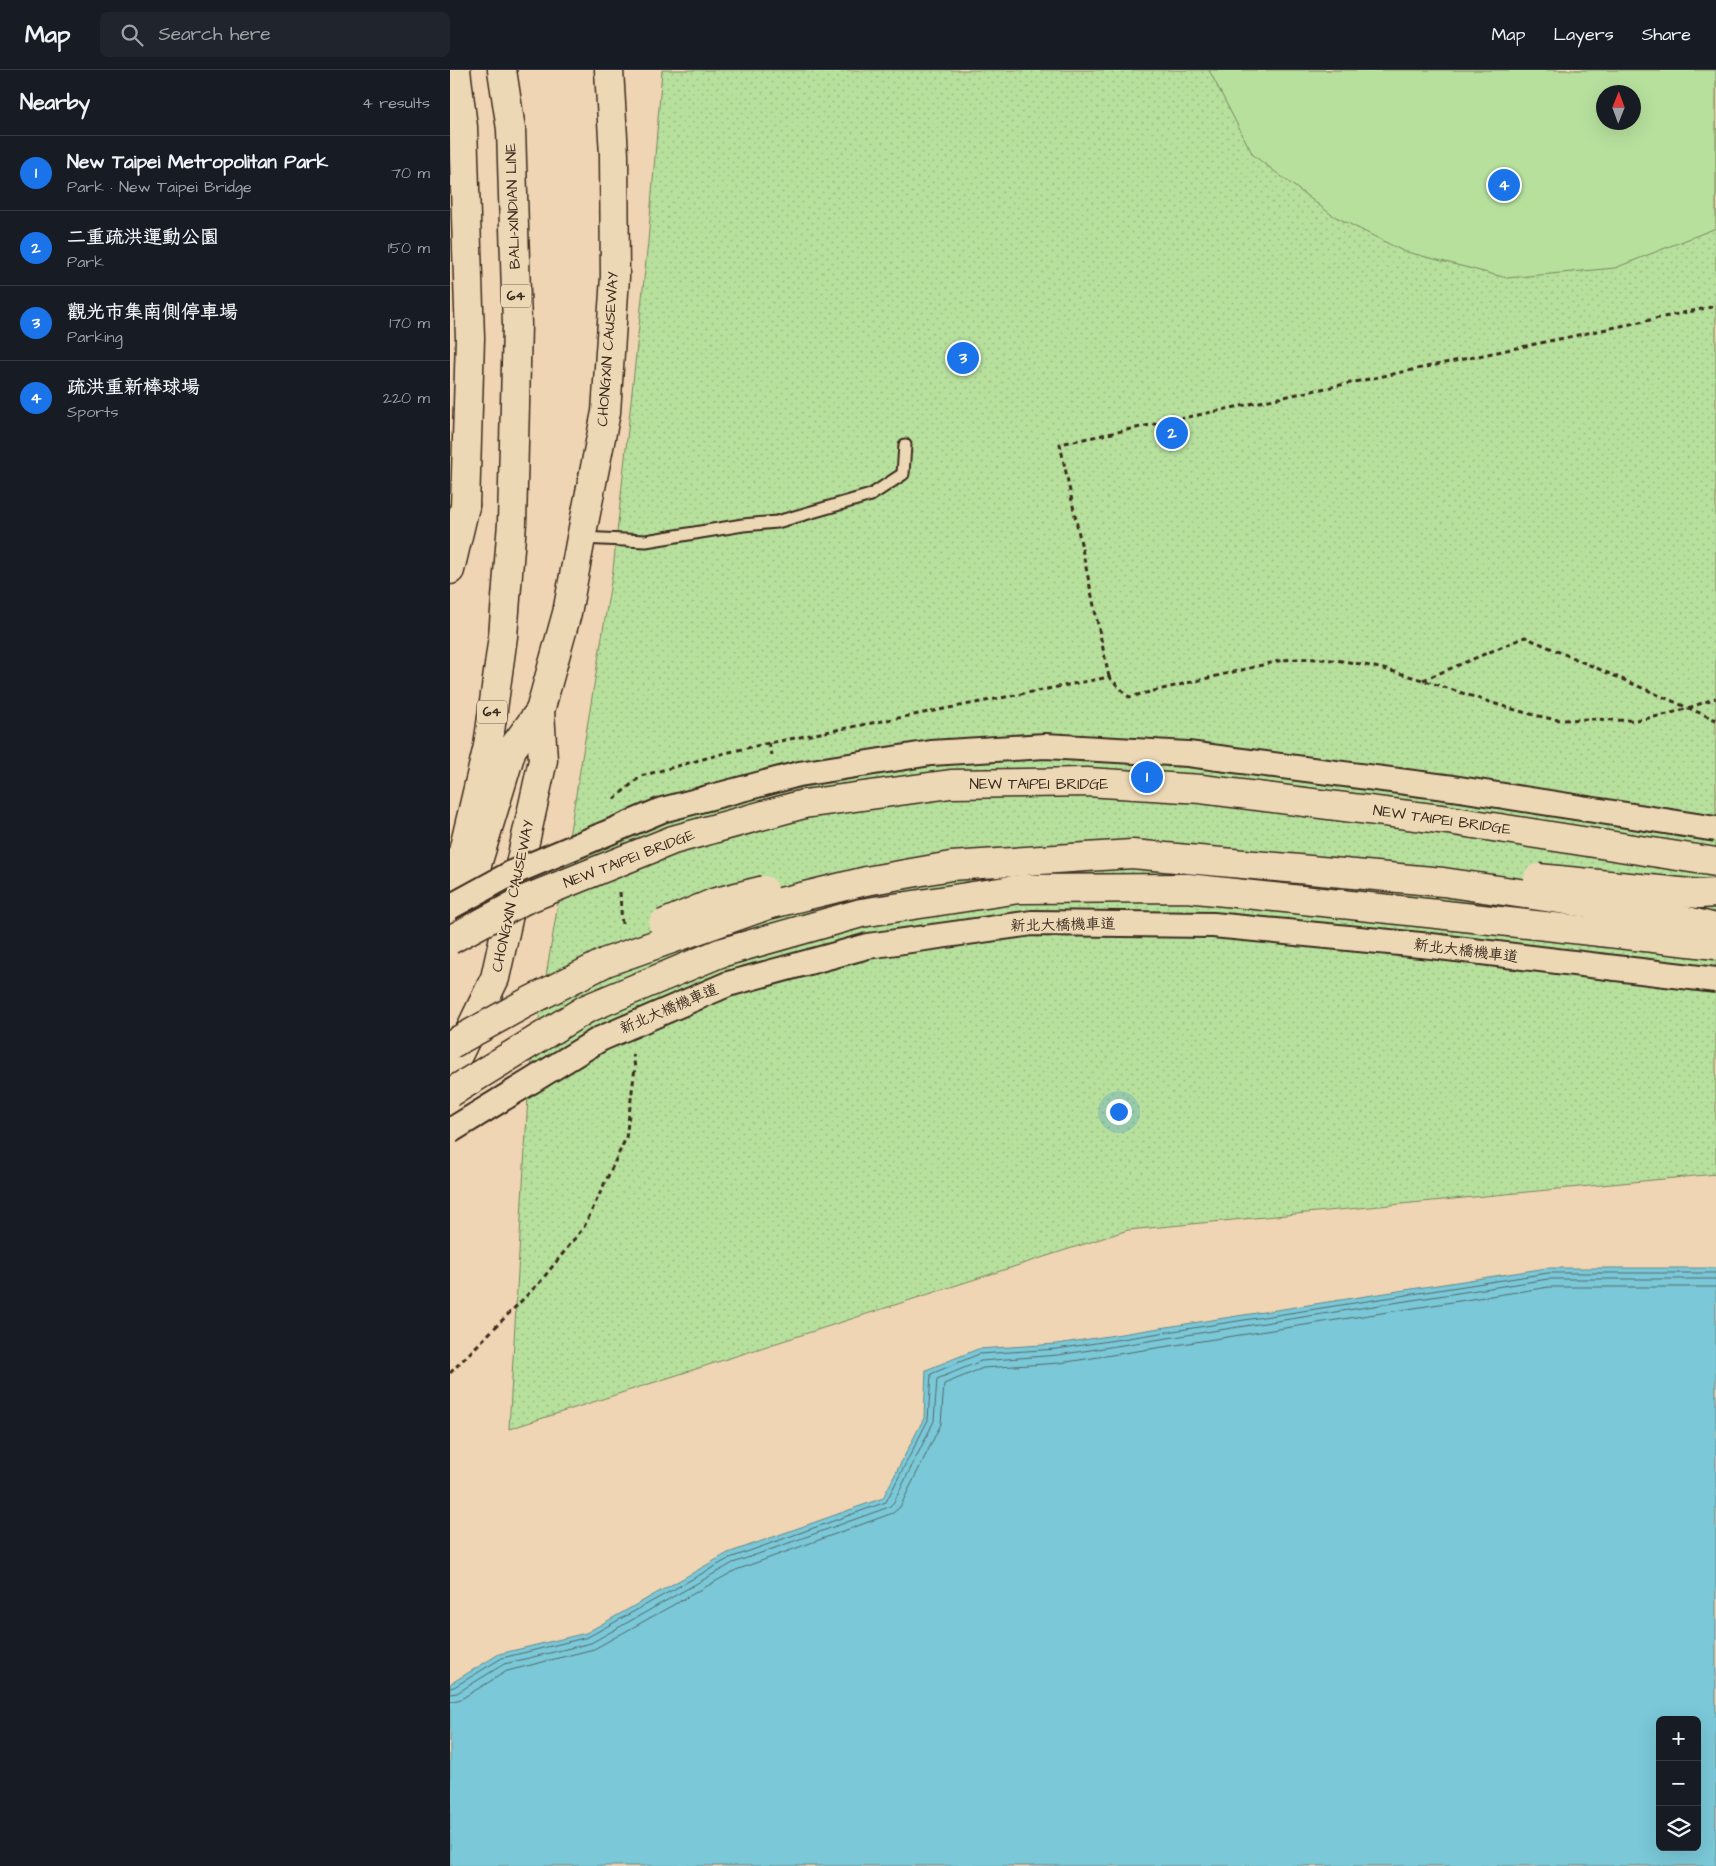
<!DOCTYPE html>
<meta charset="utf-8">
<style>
:root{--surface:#171b24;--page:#20242c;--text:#f1f3f6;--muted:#9ea1a6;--line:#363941;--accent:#1a73e8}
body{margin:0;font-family:"Architects Daughter","LXGW WenKai TC",sans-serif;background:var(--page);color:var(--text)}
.controls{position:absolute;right:15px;bottom:15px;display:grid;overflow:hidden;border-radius:8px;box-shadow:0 5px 20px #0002}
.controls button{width:45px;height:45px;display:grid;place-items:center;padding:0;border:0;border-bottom:1px solid var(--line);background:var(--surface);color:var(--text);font:25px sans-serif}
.compass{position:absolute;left:1146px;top:15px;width:45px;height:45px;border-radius:50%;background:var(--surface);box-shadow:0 5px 20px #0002;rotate:1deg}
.you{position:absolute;left:668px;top:1041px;width:18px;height:18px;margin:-12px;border:4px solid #fff;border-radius:50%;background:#1a73e8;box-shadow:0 0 0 8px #1a73e833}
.badge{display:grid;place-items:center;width:32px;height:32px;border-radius:50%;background:var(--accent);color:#fff;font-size:16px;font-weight:700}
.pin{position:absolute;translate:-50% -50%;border:2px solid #fff;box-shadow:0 1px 5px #0006}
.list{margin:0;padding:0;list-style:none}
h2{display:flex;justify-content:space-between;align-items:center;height:65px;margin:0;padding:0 20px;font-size:21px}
h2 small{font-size:16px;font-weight:400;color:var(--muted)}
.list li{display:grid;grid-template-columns:32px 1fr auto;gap:15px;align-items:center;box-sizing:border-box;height:75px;padding:0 20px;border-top:1px solid var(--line)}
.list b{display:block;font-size:19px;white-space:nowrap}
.list p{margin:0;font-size:16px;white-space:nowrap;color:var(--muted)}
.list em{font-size:16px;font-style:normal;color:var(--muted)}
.icon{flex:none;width:28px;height:28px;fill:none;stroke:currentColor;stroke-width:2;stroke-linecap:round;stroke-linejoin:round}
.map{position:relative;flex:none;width:1266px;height:1796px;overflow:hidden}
header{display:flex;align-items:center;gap:30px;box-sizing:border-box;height:70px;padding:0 25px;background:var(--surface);border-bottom:1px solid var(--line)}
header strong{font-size:24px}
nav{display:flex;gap:28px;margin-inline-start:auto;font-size:18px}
.search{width:350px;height:45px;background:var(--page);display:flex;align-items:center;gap:12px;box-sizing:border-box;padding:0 18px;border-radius:8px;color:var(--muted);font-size:19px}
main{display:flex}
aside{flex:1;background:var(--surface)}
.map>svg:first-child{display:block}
.grass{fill:url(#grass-dots);stroke:#79855e;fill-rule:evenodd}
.garden{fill:#b7e09d;stroke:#79855e;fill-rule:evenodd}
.water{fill:#7ac8d8;stroke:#61898e;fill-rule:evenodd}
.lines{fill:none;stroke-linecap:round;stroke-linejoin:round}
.shore{stroke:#546968;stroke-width:1}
.lane-casing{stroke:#3b2a1e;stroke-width:15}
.secondary-casing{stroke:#3b2a1e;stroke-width:31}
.highway-casing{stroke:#3b2a1e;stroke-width:31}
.path{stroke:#3b2a1e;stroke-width:3;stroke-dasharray:5 4;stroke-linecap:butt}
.lane{stroke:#edd8b6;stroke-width:11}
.secondary{stroke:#edd8b6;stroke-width:28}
.highway{stroke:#edd8b6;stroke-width:28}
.street-bridge-casing{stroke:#3b2a1e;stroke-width:28;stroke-linecap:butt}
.highway-bridge-casing{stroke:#3b2a1e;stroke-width:31;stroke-linecap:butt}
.street-bridge{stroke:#edd8b6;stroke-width:24}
.highway-bridge{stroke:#edd8b6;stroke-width:28}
.labels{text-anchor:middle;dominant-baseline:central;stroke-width:4;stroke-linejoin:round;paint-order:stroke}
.shield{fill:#edd8b6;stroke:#705e4c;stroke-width:1}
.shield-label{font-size:14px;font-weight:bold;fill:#3b2a1e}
.street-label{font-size:15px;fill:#3b2a1e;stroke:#edd8b6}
</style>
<header>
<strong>Map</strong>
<div class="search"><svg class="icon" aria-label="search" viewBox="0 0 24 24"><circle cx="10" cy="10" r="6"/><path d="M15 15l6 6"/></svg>Search here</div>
<nav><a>Map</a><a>Layers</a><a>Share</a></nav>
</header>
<main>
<aside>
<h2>Nearby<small>4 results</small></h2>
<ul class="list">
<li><span class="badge">1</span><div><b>New Taipei Metropolitan Park</b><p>Park · New Taipei Bridge</p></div><em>70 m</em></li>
<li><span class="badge">2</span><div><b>二重疏洪運動公園</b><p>Park</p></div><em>150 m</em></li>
<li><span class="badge">3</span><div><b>觀光市集南側停車場</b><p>Parking</p></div><em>170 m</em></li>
<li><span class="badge">4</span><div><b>疏洪重新棒球場</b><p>Sports</p></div><em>220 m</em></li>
</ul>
</aside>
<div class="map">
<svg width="1266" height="1796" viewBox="0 0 1266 1796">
<defs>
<pattern id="grass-dots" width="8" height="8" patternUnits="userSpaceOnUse" patternTransform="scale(1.25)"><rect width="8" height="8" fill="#b7e09d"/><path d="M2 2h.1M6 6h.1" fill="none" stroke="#9ec087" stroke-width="1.8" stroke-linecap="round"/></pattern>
</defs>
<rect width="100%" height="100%" fill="#efd5b3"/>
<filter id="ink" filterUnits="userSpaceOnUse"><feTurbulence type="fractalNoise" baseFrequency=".02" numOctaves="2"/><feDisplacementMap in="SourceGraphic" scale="10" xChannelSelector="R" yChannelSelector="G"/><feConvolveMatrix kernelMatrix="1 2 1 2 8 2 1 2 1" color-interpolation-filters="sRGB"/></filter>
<g filter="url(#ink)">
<path class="grass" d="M212 0H1266V1104L678 1160 59 1359 79 1009 163 500 198 172ZM1154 22H1184V52H1154Z"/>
<path class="garden" d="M759 0H1266V158L1165 198 1057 208 953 181 882 145 803 85ZM1154 22H1184V52H1154Z"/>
<path class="water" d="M1097 1198H1266V1796H0V1614L49 1584 136 1563 278 1483 433 1428 474 1348 476 1300 528 1279 607 1274ZM1210 1650H1247V1777H1210Z"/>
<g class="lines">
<g class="shore">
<polyline points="0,1618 4,1617 52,1588 138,1567 280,1488 436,1432 478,1350 481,1304 529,1284 607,1279 1098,1203 1266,1203"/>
<polyline points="0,1624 7,1623 54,1594 141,1573 283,1493 439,1437 444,1432 484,1351 487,1309 531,1291 608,1285 1098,1209 1266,1209"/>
<polyline points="0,1632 11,1629 57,1601 144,1579 286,1500 443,1443 450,1437 491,1354 494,1314 533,1298 610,1293 1099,1217 1266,1217"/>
</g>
<defs>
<polyline id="lane" points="131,468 196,471 293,455 327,452 421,425 453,404 455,375"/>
<g id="secondary">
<polyline points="0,864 22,811 62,679 90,641"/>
<polyline points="0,1002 45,908 93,690 90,641 117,543 131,468 156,342 165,207 164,85 159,0"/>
</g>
<g id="highway">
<polyline points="0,500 15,436"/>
<polyline points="0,827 8,803 38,676 53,566 62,453 67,255 61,59 52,0"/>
</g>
</defs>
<use href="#lane" class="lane-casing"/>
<use href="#secondary" class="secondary-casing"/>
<use href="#highway" class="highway-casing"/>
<g class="path">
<polyline points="659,607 610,374 1266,236"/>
<polyline points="973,610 1075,567 1266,650"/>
<polyline points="319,673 322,685"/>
<path d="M164 729 191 706 275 683 319 673 659 607 679 627 833 590C925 580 1014 631 1102 649 1114 651 1128 649 1140 649 1157 649 1176 652 1193 649 1219 645 1242 637 1266 628"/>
<polyline points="170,822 172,856"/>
<polyline points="0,1303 90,1212 134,1157 176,1068 185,998 183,984"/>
</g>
<use href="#lane" class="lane"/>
<use href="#secondary" class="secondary"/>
<use href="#highway" class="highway"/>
<defs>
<g id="street-bridge">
<polyline points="0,837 62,803 212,740 349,704 481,683 595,676 738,684 1003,718 1266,759"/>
<polyline points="0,1061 150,969 278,914 418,876 582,853 763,855 981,876 1266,910"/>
</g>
<g id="highway-bridge">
<polyline points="6,0 13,57 20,268 15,436"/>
<polyline points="1088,808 1250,824 1266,823"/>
<polyline points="213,854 266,832 314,820"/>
<polyline points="0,870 74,830 223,770 354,734 501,714 637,712 751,719 998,750 1266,792"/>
<polyline points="0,975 76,933 156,892 318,835 416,811 501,796 682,784 993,812 1205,843 1266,858"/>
<polyline points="0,1023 136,939 270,883 411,843 569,819 737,818 987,844 1266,875"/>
</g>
</defs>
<use href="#street-bridge" class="street-bridge-casing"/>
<use href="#highway-bridge" class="highway-bridge-casing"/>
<use href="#street-bridge" class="street-bridge"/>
<use href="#highway-bridge" class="highway-bridge"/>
</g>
</g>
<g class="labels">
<g class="shield">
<rect x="51" y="214.5" width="30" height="23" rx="4"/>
<rect x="27" y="630.5" width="30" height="23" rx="4"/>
</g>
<g class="shield-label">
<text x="66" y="226">64</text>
<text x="42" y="642">64</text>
</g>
<g class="street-label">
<text transform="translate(63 136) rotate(-92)">BALI-XINDIAN LINE</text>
<text transform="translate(158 279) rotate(-86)">CHONGXIN CAUSEWAY</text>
<text x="589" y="714">NEW TAIPEI BRIDGE</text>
<text transform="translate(992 750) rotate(8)">NEW TAIPEI BRIDGE</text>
<text transform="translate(179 789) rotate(-21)">NEW TAIPEI BRIDGE</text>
<text transform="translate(63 826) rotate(-78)">CHONGXIN CAUSEWAY</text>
<text transform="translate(613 855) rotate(-1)">新北大橋機車道</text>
<text transform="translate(1016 881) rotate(7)">新北大橋機車道</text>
<text transform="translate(219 939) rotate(-23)">新北大橋機車道</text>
</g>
</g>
</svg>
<div class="controls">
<button>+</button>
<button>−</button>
<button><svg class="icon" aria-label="layers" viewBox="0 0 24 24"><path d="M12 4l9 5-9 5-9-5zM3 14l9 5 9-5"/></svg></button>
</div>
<svg class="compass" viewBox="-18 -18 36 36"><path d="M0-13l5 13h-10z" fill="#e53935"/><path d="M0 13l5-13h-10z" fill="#9ea1a6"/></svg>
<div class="you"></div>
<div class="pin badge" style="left:697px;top:707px">1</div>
<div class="pin badge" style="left:722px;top:363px">2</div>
<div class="pin badge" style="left:513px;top:288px">3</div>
<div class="pin badge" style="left:1054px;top:115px">4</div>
</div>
</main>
